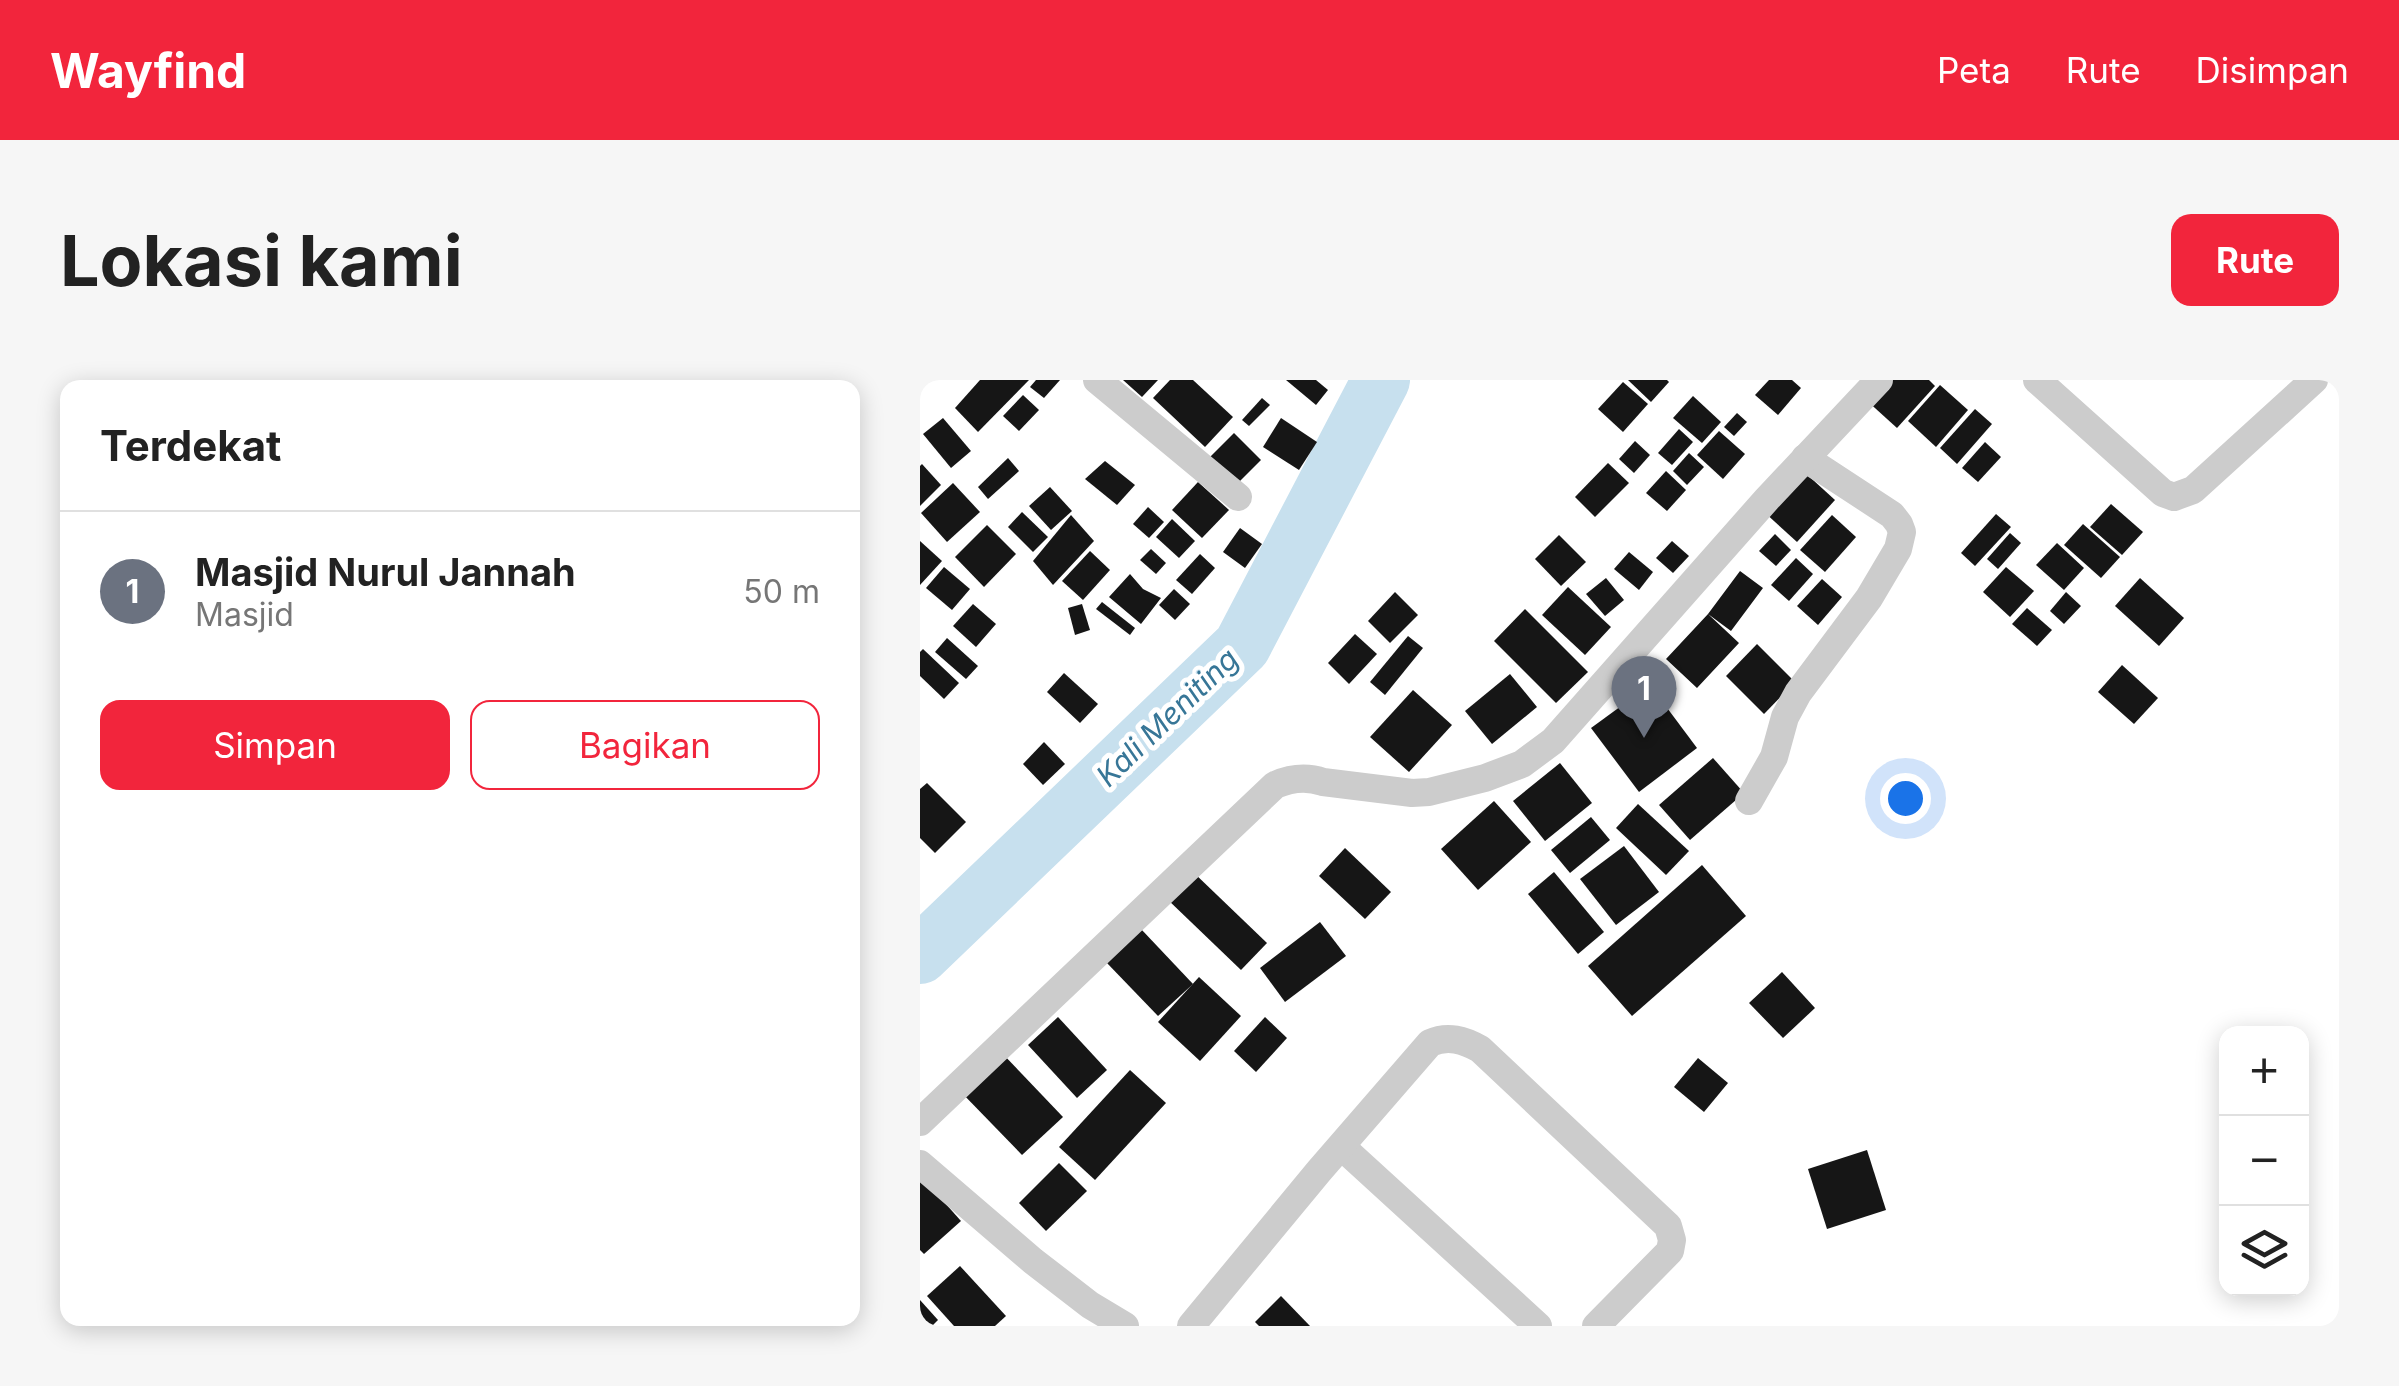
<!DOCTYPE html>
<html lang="id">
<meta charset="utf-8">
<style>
:root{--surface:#fff;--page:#f6f6f6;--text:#222;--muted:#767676;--line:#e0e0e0;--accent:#f2253c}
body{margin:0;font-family:Inter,sans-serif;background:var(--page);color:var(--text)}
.controls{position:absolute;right:30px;bottom:30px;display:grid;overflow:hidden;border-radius:20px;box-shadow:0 5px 25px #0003}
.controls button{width:90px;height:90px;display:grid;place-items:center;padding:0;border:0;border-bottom:2px solid var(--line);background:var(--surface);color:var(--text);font:50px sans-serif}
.you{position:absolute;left:985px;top:418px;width:35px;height:35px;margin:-25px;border:8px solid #fff;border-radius:50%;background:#1a73e8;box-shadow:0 0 0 15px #1a73e833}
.badge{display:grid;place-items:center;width:65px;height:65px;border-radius:50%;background:var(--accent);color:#fff;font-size:32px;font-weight:700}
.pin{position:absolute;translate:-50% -82px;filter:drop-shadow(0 2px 5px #0008)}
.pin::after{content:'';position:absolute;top:52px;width:35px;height:30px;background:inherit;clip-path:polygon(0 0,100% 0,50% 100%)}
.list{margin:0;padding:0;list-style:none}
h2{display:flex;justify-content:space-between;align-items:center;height:130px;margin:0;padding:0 40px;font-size:42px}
h2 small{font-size:32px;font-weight:400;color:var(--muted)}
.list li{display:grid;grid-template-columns:65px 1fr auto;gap:30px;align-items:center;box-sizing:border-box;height:160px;padding:0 40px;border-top:2px solid var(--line)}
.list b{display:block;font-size:38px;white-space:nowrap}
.list p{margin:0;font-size:32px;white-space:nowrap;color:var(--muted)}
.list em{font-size:32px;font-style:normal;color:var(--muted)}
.actions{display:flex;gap:20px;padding:30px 40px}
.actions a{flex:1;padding:22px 0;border:2px solid var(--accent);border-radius:20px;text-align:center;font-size:35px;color:var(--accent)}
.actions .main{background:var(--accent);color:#fff}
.icon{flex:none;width:55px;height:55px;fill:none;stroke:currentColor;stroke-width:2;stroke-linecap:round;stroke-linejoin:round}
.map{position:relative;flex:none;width:1419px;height:946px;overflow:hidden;border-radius:20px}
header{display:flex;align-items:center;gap:60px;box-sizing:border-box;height:140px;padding:0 50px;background:var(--accent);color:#fff}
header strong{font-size:48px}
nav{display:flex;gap:55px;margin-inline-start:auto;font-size:35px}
.intro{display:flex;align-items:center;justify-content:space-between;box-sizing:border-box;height:240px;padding:0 60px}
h1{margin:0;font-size:70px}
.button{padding:25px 45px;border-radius:20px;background:var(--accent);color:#fff;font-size:35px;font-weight:700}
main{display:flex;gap:60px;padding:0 60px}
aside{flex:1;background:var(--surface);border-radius:20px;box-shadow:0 5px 25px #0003}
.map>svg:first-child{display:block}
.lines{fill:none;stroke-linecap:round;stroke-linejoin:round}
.river{stroke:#c7e0ee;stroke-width:58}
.building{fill:#161616}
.minor{stroke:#ccc;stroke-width:28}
.labels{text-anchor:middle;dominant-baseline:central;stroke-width:10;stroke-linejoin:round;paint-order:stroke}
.water-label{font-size:30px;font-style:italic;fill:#377697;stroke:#fff}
</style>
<header>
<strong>Wayfind</strong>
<nav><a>Peta</a><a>Rute</a><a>Disimpan</a></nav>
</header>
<div class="intro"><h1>Lokasi kami</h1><a class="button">Rute</a></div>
<main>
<aside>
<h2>Terdekat<small></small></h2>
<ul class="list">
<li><span class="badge" style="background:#6b7280">1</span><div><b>Masjid Nurul Jannah</b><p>Masjid</p></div><em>50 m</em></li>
</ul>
<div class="actions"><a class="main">Simpan</a><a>Bagikan</a></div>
</aside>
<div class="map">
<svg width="1419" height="946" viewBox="0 0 1419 946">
<rect width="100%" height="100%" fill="#fff"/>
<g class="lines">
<polyline class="river" points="0,575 322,266 461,0"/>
</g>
<g class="building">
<polygon points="60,0 109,0 58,52 35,28"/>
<polygon points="116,0 140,0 124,18 110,7"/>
<polygon points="203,0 238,0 222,17"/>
<polygon points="250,0 273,0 313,37 285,67 233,18"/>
<polygon points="366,0 396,0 408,10 396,25"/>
<polygon points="708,0 747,0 749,2 731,22"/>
<polygon points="849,0 872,0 881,8 858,35 835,15"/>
<polygon points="962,0 1009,0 1015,6 977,48 945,19"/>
<polygon points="703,2 728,24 703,52 678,29"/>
<polygon points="1020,5 1048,30 1016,67 988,41"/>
<polygon points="103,15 119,30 99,51 83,36"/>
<polygon points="773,16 801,42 782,63 753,38"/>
<polygon points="342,18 350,25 329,46 322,40"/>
<polygon points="1055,29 1072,44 1037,84 1020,68"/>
<polygon points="817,33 827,42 814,56 804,47"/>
<polygon points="23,38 51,71 31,88 3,54"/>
<polygon points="361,38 397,62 379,90 343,67"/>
<polygon points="759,49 773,62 752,85 738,73"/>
<polygon points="799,51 825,74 803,99 777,75"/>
<polygon points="314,53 341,80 316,105 289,78"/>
<polygon points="715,61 730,75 714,93 699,79"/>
<polygon points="1065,62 1081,77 1058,102 1042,88"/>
<polygon points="769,73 784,87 767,105 753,91"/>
<polygon points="88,78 99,91 68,119 58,107"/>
<polygon points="185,81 215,105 197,125 165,99"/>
<polygon points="688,83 709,103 675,137 655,117"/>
<polygon points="2,84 21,105 0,126 0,86"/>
<polygon points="881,89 915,120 877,162 843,131"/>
<polygon points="746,91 766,110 747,131 726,113"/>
<polygon points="278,102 309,130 282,158 252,130"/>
<polygon points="33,103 60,132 27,162 1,133"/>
<polygon points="130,107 152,131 131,150 109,126"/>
<polygon points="1191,124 1223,152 1202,175 1170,147"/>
<polygon points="228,127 244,142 229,158 213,144"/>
<polygon points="102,132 128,157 113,172 88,147"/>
<polygon points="1076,134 1091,147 1055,186 1041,173"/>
<polygon points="151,135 174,161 133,205 113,181"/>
<polygon points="912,135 936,157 905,192 880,170"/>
<polygon points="252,139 275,161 259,178 236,157"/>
<polygon points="1163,144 1200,177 1181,198 1144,165"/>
<polygon points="67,145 96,174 64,207 35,177"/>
<polygon points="320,148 342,164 325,188 303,172"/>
<polygon points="1090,153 1101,163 1078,189 1067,179"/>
<polygon points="855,154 871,170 856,186 839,171"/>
<polygon points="639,155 666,182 641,206 615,179"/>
<polygon points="0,161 22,181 0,205"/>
<polygon points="752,161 769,176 753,193 736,178"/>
<polygon points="1137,163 1164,188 1144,210 1116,185"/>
<polygon points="231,169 246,183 236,194 220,180"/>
<polygon points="170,171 190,190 163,220 142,201"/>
<polygon points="709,172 733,192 719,210 694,189"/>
<polygon points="280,174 295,188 272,214 256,200"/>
<polygon points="876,178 893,194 869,221 851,205"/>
<polygon points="24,187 50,209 32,230 6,208"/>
<polygon points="1086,187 1114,211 1090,237 1063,212"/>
<polygon points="820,191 843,208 811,251 788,234 819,263 777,308 746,279 788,234"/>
<polygon points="210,194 223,209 241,218 221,244 189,217"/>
<polygon points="686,198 704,220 685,236 666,214"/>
<polygon points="1220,198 1264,238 1239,266 1195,226"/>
<polygon points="902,199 922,217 898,245 877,226"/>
<polygon points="648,207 691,247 665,275 622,235"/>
<polygon points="254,209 270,224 255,240 239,225"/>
<polygon points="475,212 498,235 470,263 448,241"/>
<polygon points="1146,212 1161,226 1144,244 1130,231"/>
<polygon points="182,222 215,248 210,255 176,229"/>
<polygon points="53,224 76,244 56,267 33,246"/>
<polygon points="162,224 170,250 155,255 148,228"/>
<polygon points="1107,228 1132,250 1117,266 1092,244"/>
<polygon points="605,229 668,292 636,323 574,261"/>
<polygon points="435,254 457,274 429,304 408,283"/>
<polygon points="488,256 503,268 465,315 450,302"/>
<polygon points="27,258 58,286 46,299 15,272"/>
<polygon points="837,264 875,302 844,334 806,296"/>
<polygon points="3,269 39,303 24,319 0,296 0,272"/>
<polygon points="1202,285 1238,318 1214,344 1178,312"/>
<polygon points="144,293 178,324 160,343 127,312"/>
<polygon points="590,294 617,327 572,364 545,331"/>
<polygon points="730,305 777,368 719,412 671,348"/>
<polygon points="493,310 532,345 489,392 450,357"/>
<polygon points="124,362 145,384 123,405 103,384"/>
<polygon points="793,378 824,413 770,460 739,425"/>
<polygon points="640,383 672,423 625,461 593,421"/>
<polygon points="7,403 46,442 15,473 0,458 0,409"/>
<polygon points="574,421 611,462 558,510 521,469"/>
<polygon points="718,424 769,471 746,495 696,448"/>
<polygon points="671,437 690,460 650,493 631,470"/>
<polygon points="704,466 739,512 696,545 660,499"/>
<polygon points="425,468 471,512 445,539 399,496"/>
<polygon points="782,485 826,536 712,636 668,586"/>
<polygon points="272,491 347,563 321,590 246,518"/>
<polygon points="634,492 684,552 658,574 608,514"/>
<polygon points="400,542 426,576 365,622 340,588"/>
<polygon points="221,549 273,604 238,636 186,582"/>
<polygon points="862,592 895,628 863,658 829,623"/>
<polygon points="279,597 321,636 280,681 238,642"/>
<polygon points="138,637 187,690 157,718 108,665"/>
<polygon points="345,637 367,658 336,692 314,671"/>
<polygon points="80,671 143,737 102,775 39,710"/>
<polygon points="778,678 808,703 784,732 754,707"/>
<polygon points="210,690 246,723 175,800 139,767"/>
<polygon points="947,770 966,830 907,849 888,789"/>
<polygon points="139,783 167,811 126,851 99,823"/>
<polygon points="0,795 41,841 4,874 0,870"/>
<polygon points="40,886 86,936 75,946 34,946 7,916"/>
<polygon points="361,916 390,946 339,946 335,942"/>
<polygon points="0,920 18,940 12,946 0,946"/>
</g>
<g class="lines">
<g class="minor">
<polyline points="177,0 318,117"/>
<polyline points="1117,0 1243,113 1254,117 1273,110 1394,0"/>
<polyline points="829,421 854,377 865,337 878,313 949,218 978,169 982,152 979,144 972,135 885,78"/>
<path d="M0 742 355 405C371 398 386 396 403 402L492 413 509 412 565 398 602 384 633 361 847 119 959 0"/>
<polyline points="422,767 618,946"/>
<polyline points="0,784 113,881 170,925 205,946"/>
<path d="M271 946 399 791 510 663C528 655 544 660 560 669L748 846 752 860 750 871 676 946"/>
</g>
</g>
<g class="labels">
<g class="water-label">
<text transform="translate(247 337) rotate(-44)">Kali Meniting</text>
</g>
</g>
</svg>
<div class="controls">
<button>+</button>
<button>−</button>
<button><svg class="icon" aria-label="layers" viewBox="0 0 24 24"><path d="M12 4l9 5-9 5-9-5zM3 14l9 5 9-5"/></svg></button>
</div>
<div class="you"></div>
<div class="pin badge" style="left:724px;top:358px;background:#6b7280">1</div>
</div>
</main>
